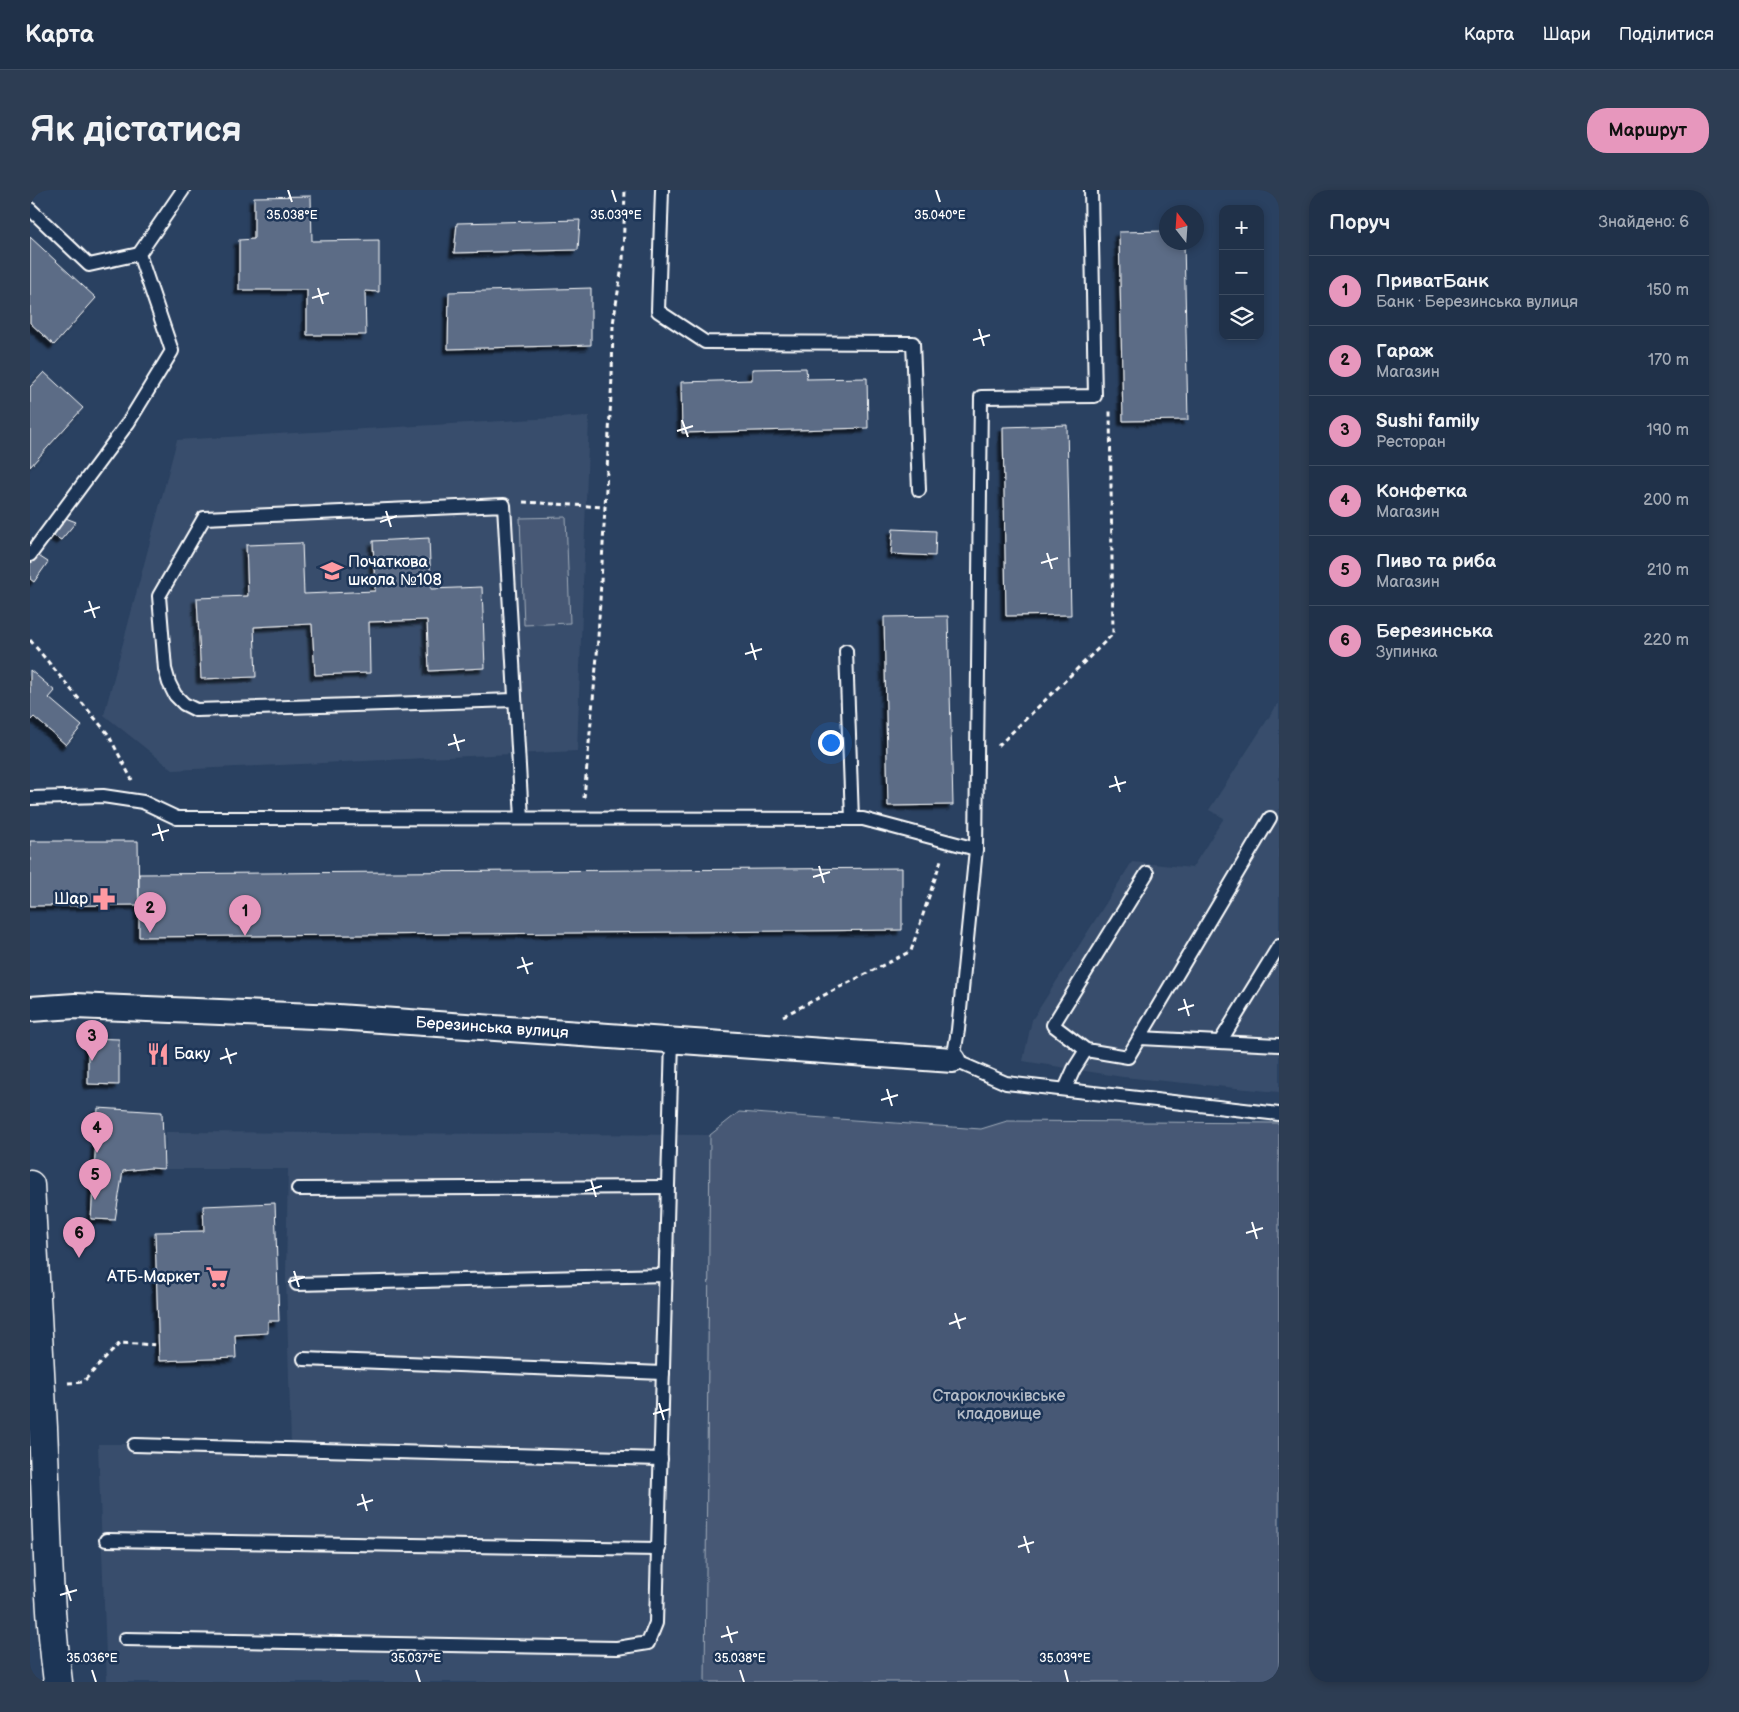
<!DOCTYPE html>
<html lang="uk">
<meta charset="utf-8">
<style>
:root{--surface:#203149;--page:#2d3d53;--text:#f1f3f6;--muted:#a2a9b4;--line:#3d4c61;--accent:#e797bd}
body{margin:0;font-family:"Balsamiq Sans",sans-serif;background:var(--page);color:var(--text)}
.controls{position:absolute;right:15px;top:15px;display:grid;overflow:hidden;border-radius:10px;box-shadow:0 2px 8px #0003}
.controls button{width:45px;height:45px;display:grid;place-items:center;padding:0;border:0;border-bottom:1px solid var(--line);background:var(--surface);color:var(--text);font:25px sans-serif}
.compass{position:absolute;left:1129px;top:15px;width:45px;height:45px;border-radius:50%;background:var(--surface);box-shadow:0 2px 8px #0003;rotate:343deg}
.you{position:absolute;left:800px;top:552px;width:18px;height:18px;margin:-12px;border:4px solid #fff;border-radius:50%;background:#1a73e8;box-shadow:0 0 0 8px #1a73e833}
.badge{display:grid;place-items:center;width:32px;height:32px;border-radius:50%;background:var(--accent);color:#111;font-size:16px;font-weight:700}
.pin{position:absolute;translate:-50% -41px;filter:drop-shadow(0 1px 2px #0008)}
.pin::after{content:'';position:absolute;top:26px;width:18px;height:15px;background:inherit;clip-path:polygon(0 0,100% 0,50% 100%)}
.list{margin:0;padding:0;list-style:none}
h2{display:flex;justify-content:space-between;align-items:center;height:65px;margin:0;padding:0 20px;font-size:21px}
h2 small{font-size:16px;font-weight:400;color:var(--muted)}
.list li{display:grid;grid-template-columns:32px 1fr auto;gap:15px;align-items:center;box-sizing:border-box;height:70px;padding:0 20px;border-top:1px solid var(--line)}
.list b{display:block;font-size:19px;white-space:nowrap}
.list p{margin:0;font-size:16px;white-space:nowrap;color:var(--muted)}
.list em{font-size:16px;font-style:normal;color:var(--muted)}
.icon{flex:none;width:28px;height:28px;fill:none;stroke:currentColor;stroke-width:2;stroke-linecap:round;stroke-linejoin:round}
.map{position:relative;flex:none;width:1249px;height:1492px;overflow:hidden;border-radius:20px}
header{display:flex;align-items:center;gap:30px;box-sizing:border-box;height:70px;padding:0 25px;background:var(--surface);border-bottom:1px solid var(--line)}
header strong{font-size:24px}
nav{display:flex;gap:28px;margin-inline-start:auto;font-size:18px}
.intro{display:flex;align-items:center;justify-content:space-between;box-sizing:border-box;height:120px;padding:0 30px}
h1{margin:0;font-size:35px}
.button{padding:12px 22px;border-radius:20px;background:var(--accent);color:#111;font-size:18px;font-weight:700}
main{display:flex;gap:30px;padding:0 30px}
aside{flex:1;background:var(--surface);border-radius:20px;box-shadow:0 2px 8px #0003}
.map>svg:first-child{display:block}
.built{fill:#394e6c}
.green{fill:#465975;stroke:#a2acba}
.building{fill:#5b6c86;stroke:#fff;filter:url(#shadow)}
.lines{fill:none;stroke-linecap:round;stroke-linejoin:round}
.lane-casing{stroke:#fff;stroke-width:16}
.street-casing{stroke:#fff;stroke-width:28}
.secondary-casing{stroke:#fff;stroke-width:31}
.path{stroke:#fff;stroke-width:3;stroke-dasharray:5 4;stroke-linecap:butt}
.lane{stroke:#1d3557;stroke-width:12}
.street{stroke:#1d3557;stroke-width:24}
.secondary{stroke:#1d3557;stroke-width:28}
.ticks{fill:none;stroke:#fff;stroke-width:2}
.labels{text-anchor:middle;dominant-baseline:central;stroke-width:5;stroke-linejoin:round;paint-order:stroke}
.poi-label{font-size:16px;fill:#fff;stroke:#1d3557;text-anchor:start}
.street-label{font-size:16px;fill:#fff;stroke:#1d3557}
.park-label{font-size:16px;fill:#b5bdc8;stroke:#1d3557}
.ticks-label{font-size:12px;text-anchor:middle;fill:#fff;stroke:#1d3557;stroke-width:5;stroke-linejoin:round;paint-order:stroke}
</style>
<header>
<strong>Карта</strong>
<nav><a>Карта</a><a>Шари</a><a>Поділитися</a></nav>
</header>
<div class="intro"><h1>Як дістатися</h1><a class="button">Маршрут</a></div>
<main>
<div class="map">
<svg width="1249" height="1492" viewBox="0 0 1249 1492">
<defs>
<filter id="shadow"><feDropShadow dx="-4.5" dy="4.5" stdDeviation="1" flood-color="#0009"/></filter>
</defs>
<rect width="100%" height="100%" fill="#2a4161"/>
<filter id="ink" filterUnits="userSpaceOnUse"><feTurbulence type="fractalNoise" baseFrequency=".02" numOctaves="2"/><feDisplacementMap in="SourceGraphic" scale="10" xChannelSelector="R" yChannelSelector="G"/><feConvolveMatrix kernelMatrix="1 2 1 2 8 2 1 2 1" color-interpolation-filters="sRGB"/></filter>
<g filter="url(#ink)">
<g class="built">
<polygon points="559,226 547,561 143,580 74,525 147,250"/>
<polygon points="1249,512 1249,902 1093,887 993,871 1002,830 1102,672 1162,678 1194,628 1179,620"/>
<polygon points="136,942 680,945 675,1492 77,1492 68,1254 261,1254 256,1087 258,979 134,979"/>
</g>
<g class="green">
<polygon points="536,327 540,433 494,435 490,328"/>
<polygon points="709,922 951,939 977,931 1249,933 1249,1492 675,1492 680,945"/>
</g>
<g class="building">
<polygon points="281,6 282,51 349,50 349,102 335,101 336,145 277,145 277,100 209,100 209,50 224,49 224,7"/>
<polygon points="550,30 548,60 424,63 427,33"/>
<polygon points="1136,41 1136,52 1154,52 1158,230 1093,231 1089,42"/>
<polygon points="0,47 66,108 24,155 0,133"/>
<polygon points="561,98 561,155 418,159 419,102"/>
<polygon points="776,178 777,189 837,188 838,238 652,243 651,192 722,190 722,179"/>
<polygon points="14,182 53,218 0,277 0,197"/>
<polygon points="1037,235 1041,425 976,426 973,237"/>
<polygon points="33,327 46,332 31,350 22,345"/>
<polygon points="863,339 906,341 905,366 861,364"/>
<polygon points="399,348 401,399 452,397 455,478 399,481 397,430 339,432 340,483 285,485 282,434 224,437 226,487 171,489 167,408 218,406 216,355 272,353 274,404 345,401 343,351"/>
<polygon points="7,365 18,372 4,392 0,389 0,374"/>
<polygon points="918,426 923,615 858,616 854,427"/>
<polygon points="0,480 25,501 19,508 52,536 36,555 4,527 0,531"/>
<polygon points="0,651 108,651 109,715 0,716"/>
<polygon points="872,678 872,740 109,747 109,684"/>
<polygon points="58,848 89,849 89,895 58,894"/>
<polygon points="68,918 132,922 134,979 120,978 93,981 85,1030 61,1029"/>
<polygon points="245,1013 249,1131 238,1131 238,1143 205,1145 206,1168 129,1171 125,1042 174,1041 173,1016"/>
</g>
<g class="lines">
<defs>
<g id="lane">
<polyline points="632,0 628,121 675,152 883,153 889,300"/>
<polyline points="0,19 59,75 109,64"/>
<polyline points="0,365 98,233 142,161 109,64 153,0"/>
<polyline points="816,461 822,629"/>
<polyline points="485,510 166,520 154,514 145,505 139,493 135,479 129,406 174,328 474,315 492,628"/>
<polyline points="0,608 73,606 113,612 147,628 833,629 946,659 928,840 923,870 976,893 1249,924"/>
<polyline points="946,659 951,207 1065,206 1061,0"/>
<polyline points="1117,683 1023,835 1056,860 1098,867 1240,628"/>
<polyline points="1110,848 1249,855"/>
<polyline points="1190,852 1249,756"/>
<polyline points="1035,899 1044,879 1056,860"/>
<polyline points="268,999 638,997"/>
<polyline points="267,1094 636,1085"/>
<polyline points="274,1169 633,1183"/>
<polyline points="104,1255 631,1269"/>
<polyline points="76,1350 629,1359"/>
<polyline points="95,1449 587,1458 618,1453 626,1433 642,850"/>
</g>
<polyline id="street" points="0,819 45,816 308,827 923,870"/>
<path id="secondary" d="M0 995C4 1076 9 1157 13 1238 17 1323 17 1408 28 1492"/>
</defs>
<use href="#lane" class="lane-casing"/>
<use href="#street" class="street-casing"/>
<use href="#secondary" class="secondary-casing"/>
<g class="path">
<polyline points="493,312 575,317"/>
<polyline points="0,450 78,544 102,590"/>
<polyline points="968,556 1083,444 1080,221"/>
<polyline points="554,608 567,466 582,187 583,134 593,70 595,0"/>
<polyline points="753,826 881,761 911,670"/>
<polyline points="38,1193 53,1192 90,1153 128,1155"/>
</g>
<use href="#lane" class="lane"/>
<use href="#street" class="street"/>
<use href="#secondary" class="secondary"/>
</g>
</g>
<path class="ticks" d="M258 0 262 12M582 0 586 12M906 0 910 12M288 98 293 114M282 108 299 103M949 139 954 156M943 150 960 145M652 230 658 247M647 241 663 236M356 321 361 337M350 332 367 326M1017 363 1022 379M1011 373 1028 368M59 411 65 428M54 422 70 417M721 453 726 470M715 464 732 459M424 544 429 561M418 555 435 550M1085 586 1090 602M1079 597 1096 592M128 634 133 651M122 645 139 640M789 676 794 693M783 687 800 682M492 767 498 784M487 778 503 773M1154 809 1159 826M1148 820 1164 815M196 858 201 874M190 869 207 863M857 899 862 916M851 910 868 905M561 990 566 1007M555 1001 572 996M1222 1032 1227 1049M1216 1043 1233 1038M264 1081 269 1097M258 1092 275 1087M925 1123 930 1139M919 1134 936 1128M629 1213 634 1230M623 1224 640 1219M332 1304 337 1321M327 1315 343 1310M994 1346 999 1363M988 1357 1004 1352M36 1395 41 1411M30 1405 47 1400M697 1436 702 1453M691 1447 708 1442M62 1480 66 1492M386 1480 390 1492M710 1480 714 1492M1035 1480 1038 1492"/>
<defs>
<symbol id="school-bare" viewBox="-9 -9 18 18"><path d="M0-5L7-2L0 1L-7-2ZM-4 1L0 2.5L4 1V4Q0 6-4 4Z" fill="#ff9aa2" stroke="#1d3557" stroke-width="2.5" paint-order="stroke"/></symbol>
<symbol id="pharmacy-bare" viewBox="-9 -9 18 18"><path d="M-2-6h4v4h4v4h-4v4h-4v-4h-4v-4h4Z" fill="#ff9aa2" stroke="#1d3557" stroke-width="2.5" paint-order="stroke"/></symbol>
<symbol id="restaurant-bare" viewBox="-9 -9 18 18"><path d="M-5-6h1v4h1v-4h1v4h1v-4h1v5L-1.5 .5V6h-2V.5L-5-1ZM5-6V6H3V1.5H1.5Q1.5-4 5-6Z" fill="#ff9aa2" stroke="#1d3557" stroke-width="2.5" paint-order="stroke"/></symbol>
<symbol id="supermarket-bare" viewBox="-9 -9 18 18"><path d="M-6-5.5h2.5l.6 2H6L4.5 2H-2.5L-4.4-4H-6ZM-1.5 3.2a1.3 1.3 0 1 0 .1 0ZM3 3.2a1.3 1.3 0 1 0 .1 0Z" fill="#ff9aa2" stroke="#1d3557" stroke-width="2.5" paint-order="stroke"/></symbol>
</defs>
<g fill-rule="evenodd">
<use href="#school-bare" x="286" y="365" width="32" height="32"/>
<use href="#pharmacy-bare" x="58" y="693" width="32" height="32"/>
<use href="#restaurant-bare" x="112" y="848" width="32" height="32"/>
<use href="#supermarket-bare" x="171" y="1071" width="32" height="32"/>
</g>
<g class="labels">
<g class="poi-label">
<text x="318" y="372">Початкова<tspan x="318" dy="18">школа №108</tspan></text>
<text x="58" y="709" text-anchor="end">Шар</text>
<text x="144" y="864">Баку</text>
<text x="170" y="1087" text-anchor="end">АТБ-Маркет</text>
</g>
<g class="street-label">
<text transform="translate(462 838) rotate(4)">Березинська вулиця</text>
</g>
<g class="park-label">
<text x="969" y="1206">Староклочківське<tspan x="969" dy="18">кладовище</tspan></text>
</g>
</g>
<g class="ticks-label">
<text x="262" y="29">35.038°E</text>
<text x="586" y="29">35.039°E</text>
<text x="910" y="29">35.040°E</text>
<text x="62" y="1472">35.036°E</text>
<text x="386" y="1472">35.037°E</text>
<text x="710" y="1472">35.038°E</text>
<text x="1035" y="1472">35.039°E</text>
</g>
</svg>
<div class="controls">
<button>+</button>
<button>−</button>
<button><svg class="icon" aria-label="layers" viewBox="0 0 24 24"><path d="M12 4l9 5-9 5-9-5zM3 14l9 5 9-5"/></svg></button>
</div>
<svg class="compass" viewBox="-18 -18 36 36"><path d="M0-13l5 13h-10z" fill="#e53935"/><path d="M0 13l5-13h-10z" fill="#a2a9b4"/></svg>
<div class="you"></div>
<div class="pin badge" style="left:215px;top:746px">1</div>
<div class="pin badge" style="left:120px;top:743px">2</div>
<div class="pin badge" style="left:62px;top:871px">3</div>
<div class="pin badge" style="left:67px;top:963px">4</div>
<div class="pin badge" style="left:65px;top:1010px">5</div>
<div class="pin badge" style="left:49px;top:1068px">6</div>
</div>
<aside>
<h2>Поруч<small>Знайдено: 6</small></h2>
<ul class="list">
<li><span class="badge">1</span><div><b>ПриватБанк</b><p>Банк · Березинська вулиця</p></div><em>150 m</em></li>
<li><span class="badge">2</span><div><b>Гараж</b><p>Магазин</p></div><em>170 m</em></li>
<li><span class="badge">3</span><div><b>Sushi family</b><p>Ресторан</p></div><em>190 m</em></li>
<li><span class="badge">4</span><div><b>Конфетка</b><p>Магазин</p></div><em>200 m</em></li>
<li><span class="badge">5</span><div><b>Пиво та риба</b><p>Магазин</p></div><em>210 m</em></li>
<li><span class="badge">6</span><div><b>Березинська</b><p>Зупинка</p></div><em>220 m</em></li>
</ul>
</aside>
</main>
